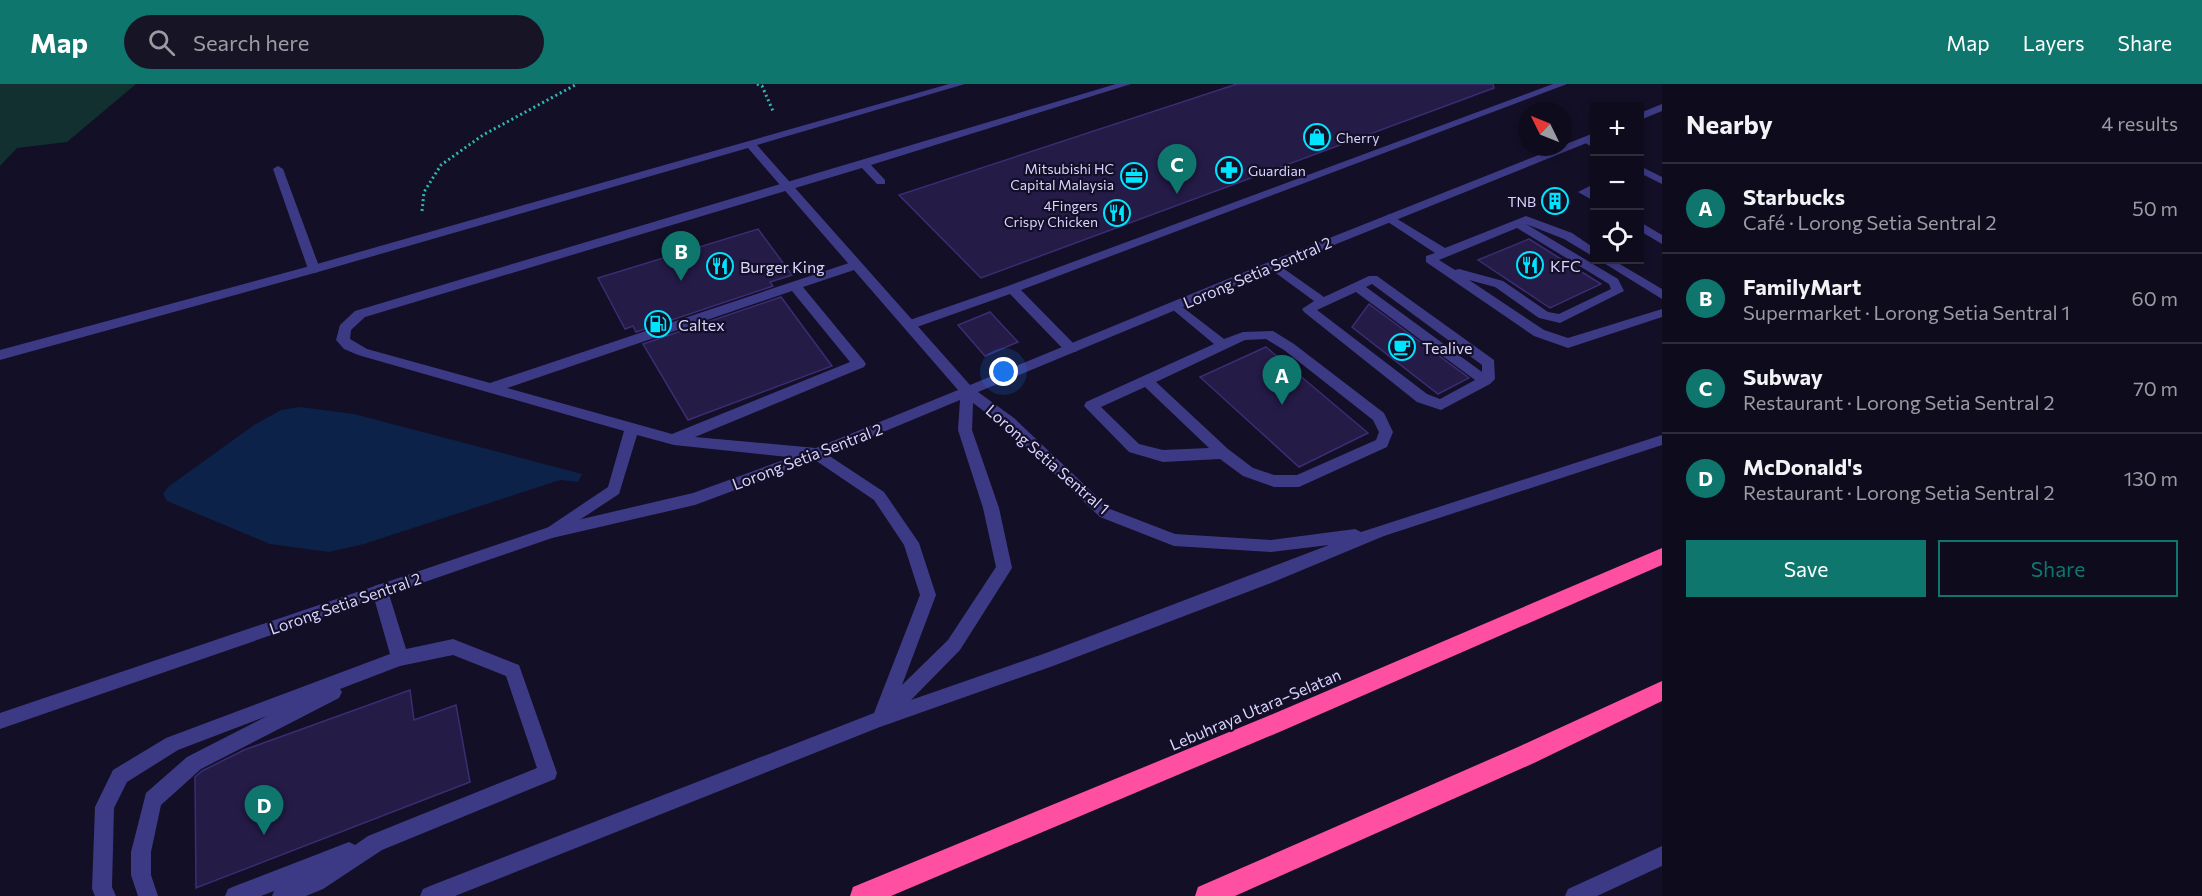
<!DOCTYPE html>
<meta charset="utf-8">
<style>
:root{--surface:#0e0b1c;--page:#171425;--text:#f1f3f6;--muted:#9b9ba3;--line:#2e2b3b;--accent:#0f766e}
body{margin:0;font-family:Commissioner,sans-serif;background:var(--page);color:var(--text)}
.controls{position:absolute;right:18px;top:18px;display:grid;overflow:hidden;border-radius:0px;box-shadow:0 3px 9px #0003}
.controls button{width:54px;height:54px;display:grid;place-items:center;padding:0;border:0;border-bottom:2px solid var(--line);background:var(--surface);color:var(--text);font:30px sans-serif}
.compass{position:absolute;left:1518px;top:18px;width:54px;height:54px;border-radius:50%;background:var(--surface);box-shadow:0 3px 9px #0003;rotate:313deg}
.you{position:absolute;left:1004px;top:288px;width:21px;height:21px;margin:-15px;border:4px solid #fff;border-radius:50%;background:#1a73e8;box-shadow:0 0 0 9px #1a73e833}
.badge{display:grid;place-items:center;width:39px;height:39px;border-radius:50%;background:var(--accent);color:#fff;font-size:20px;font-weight:700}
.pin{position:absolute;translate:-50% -50px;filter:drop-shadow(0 2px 3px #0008)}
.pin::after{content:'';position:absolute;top:32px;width:21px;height:18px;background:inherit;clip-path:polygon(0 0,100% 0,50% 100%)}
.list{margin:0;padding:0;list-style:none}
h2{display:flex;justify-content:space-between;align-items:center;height:78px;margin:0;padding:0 24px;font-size:26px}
h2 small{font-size:20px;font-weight:400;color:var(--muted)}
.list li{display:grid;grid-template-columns:39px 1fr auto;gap:18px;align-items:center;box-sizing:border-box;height:90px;padding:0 24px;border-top:2px solid var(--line)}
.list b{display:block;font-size:22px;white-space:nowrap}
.list p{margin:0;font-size:20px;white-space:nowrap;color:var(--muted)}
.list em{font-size:20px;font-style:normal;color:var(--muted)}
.actions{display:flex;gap:12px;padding:18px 24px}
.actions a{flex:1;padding:14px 0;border:2px solid var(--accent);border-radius:0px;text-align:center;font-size:21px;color:var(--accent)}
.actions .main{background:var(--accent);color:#fff}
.icon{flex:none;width:33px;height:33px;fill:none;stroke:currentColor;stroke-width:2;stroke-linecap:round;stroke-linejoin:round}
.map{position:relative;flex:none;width:1662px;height:812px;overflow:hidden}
header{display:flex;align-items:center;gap:36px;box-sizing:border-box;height:84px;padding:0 30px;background:var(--accent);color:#fff}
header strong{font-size:28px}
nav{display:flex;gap:33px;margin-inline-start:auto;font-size:21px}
.search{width:420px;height:54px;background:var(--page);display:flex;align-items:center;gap:15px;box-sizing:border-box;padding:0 21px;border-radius:33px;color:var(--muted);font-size:22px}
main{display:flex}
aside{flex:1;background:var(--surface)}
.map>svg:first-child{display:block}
.green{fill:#12302f}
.water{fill:#0c2248}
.building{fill:#241b47;stroke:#3b2d73;stroke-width:1.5}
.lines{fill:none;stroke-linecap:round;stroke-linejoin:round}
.path{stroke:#2fb8b0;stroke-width:3;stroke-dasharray:2 3;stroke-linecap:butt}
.lane{fill:#3d3a85;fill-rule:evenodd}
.street{fill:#3d3a85;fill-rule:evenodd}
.highway{fill:#ff4fa3;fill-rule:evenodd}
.labels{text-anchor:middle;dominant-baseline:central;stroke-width:4.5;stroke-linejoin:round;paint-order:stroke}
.far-poi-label{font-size:14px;fill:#d9d4ff;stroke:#130f26;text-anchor:end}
.poi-label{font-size:16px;fill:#d9d4ff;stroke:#130f26;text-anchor:start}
.street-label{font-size:16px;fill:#d9d4ff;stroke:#130f26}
</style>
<header>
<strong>Map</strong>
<div class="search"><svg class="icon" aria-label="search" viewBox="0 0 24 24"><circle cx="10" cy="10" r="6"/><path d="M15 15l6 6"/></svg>Search here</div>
<nav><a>Map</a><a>Layers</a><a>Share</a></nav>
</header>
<main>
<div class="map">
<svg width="1662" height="812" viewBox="0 0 1662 812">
<rect width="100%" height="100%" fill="#130f26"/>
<polygon class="green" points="0,0 136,0 67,58 17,64 0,82"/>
<polygon class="water" points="300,323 354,330 582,390 578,398 560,396 364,460 329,468 270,460 167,417 163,410 168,403 254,341 281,326"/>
<g class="building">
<polygon points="1237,0 1493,0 1494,4 981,194 899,111"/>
<polygon points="758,145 792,191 770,198 773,202 636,248 633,242 625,245 598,194"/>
<polygon points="1529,155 1601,200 1550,224 1478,176"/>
<polygon points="781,213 832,282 688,336 643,260"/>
<polygon points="1369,220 1469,294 1438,310 1352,243"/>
<polygon points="990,228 1018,258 985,272 958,241"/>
<polygon points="1266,263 1368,349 1299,383 1200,293"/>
<polygon points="410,606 414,636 456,621 470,698 196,804 195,693 202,687 244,666"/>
</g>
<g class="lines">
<g class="path">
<polyline points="757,0 762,2 773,27"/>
<polyline points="422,127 424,108 441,81 483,51 577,0"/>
</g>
<g class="lane">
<path d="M1116 0H1131L871 81 885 96V100H877L862 84 365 233 351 246 350 255 367 265 490 299 852 178H860V184L803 203 864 277 866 280 864 283 695 353 816 364 821 366 823 370 821 374 816 376 674 361 637 351 619 410 552 454 547 452 544 448 547 444 608 403 624 347 358 271 344 265 336 256 340 241 355 227ZM792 207 850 278 672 350 507 304Z"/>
<polygon points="1553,0 1567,0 1021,206 1076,262 1078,265 1076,268 1066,268 1010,210 914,244 909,245 903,241 904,238 1008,202"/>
<polygon points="1585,53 1594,57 1594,64 1580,56"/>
<polygon points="278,82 283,85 320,185 318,188 314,189 308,185 273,85"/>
<polygon points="1640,82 1662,93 1662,100 1640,89"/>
<polygon points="1594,100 1594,107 1592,108 1594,110 1594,117 1578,108"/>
<path d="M1389 130 1445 164 1526 132 1572 149 1594 164V173L1564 155 1526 140 1618 195 1624 207 1560 239 1539 234 1495 203 1469 196 1544 246 1568 254 1662 225V233L1568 264 1534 252 1426 178V172L1435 169 1385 136 1383 134ZM1517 144 1609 200 1611 205 1559 230 1548 228 1503 197 1459 185 1455 186 1439 176Z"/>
<polygon points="1640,138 1662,151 1662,160 1640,147"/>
<polygon points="1599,176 1613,176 1662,205 1662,215"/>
<path d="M1273 177 1324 213 1369 192H1377L1494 276 1495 295 1490 300 1441 326 1417 318 1304 228 1302 225 1314 217 1269 184 1267 181ZM1372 200 1482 281V288L1366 203ZM1356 208 1475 296 1440 315 1427 310 1317 226Z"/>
<path d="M1176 218 1224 255 1243 248 1273 247 1294 260 1384 329 1393 348 1387 363 1299 403H1274L1243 392 1220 375 1163 378 1129 368 1084 322 1086 318 1214 260 1172 225 1170 222 1172 219ZM1266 255 1284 266 1373 336 1379 348 1376 356 1297 391H1274L1253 384 1228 365 1156 298 1245 256ZM1145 303 1209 364 1163 366 1139 360 1101 323Z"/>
<polygon points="380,500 386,502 388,507 406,565 453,555 519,581 557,689 555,695 382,766 323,805 306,812 272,812 274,807 261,812 225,812 228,805 235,802 349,758 355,761 368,752 537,684 506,592 453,571 400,582 340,605 342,608 339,614 201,685 161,721 151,768 151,791 158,812 138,812 131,791 131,768 146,709 187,673 267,632 178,666 127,698 114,724 112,803 116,812 95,812 92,805 95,723 113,686 166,654 390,570 372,507 374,502"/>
<polygon points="1662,762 1662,782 1597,812 1565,812 1568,805"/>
</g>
<g class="street">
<path d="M949 0H965L757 61 970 301 1269 178 1594 49V56L1277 184 978 308 1014 334 1110 425 1175 450 1271 456 1355 445 1361 448 1662 351V361L1384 452 1271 499 1053 582 880 643 455 812H420L423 805 430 802 874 629 920 511 904 461 874 416 815 376 695 421 552 454 0 645V629L552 442 693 409 811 366 958 306 748 64 318 188 0 276V266L310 182ZM960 316 958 346 983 424 996 483 948 556 902 601 936 511 919 459 884 408 828 371ZM973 319 1004 342 1100 433 1174 462 1271 468 1329 461 1046 569 911 616 960 566 1012 484 999 424 972 346Z"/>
<polygon points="1662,20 1662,27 1640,36 1640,29"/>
</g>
<g class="highway">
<polygon points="1662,464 1662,481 1284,646 891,812 850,812 853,803 1268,632"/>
<polygon points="1662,597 1662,617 1534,679 1235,812 1195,812 1198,803 1518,663"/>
</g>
</g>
<defs>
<symbol id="shop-ring" viewBox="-11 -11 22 22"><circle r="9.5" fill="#130f26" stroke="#00e5ff" stroke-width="1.5"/><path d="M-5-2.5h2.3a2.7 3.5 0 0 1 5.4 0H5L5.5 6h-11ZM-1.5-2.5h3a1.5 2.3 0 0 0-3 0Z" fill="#00e5ff"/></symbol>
<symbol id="pharmacy-ring" viewBox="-11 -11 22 22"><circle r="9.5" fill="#130f26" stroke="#00e5ff" stroke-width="1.5"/><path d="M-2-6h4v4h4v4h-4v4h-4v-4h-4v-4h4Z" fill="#00e5ff"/></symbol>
<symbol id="office-ring" viewBox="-11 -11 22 22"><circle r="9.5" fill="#130f26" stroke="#00e5ff" stroke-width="1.5"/><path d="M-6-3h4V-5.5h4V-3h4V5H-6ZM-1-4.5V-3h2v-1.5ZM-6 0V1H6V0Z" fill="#00e5ff"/></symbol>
<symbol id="building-ring" viewBox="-11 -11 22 22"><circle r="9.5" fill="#130f26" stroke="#00e5ff" stroke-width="1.5"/><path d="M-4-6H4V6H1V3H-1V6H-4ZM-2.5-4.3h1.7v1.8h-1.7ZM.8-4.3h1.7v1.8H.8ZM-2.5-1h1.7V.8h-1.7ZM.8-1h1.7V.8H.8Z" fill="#00e5ff"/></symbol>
<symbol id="restaurant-ring" viewBox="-11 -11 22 22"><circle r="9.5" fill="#130f26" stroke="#00e5ff" stroke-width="1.5"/><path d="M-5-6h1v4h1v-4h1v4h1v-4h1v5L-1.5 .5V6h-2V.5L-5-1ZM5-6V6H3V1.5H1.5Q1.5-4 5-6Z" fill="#00e5ff"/></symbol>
<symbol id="fuel-ring" viewBox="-11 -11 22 22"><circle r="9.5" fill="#130f26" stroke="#00e5ff" stroke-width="1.5"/><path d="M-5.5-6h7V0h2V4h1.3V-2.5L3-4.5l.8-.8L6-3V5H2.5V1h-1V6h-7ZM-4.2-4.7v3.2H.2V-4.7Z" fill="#00e5ff"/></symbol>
<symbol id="cafe-ring" viewBox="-11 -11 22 22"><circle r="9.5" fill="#130f26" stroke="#00e5ff" stroke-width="1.5"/><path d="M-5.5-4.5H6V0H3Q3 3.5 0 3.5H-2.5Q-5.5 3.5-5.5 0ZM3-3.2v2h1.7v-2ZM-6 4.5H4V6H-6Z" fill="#00e5ff"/></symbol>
</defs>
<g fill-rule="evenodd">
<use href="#shop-ring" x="1302" y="38" width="30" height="30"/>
<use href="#pharmacy-ring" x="1214" y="71" width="30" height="30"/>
<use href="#office-ring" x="1119" y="77" width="30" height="30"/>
<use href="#building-ring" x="1540" y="102" width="30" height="30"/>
<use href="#restaurant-ring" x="1102" y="114" width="30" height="30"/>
<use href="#restaurant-ring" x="1515" y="166" width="30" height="30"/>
<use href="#restaurant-ring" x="705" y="167" width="30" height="30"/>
<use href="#fuel-ring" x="643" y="225" width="30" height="30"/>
<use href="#cafe-ring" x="1387" y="248" width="30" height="30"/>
</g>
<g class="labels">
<g class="far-poi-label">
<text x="1336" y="53" text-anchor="start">Cherry</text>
<text x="1114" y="84">Mitsubishi HC<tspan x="1114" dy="16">Capital Malaysia</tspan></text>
<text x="1248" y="86" text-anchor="start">Guardian</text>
<text x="1536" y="117">TNB</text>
<text x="1098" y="121">4Fingers<tspan x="1098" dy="16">Crispy Chicken</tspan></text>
</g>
<g class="poi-label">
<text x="1550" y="181">KFC</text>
<text x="740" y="182">Burger King</text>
<text x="678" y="240">Caltex</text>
<text x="1422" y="263">Tealive</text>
</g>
<g class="street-label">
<text transform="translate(1257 188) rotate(-23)">Lorong Setia Sentral 2</text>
<text transform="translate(807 372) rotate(-21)">Lorong Setia Sentral 2</text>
<text transform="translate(1048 375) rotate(41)">Lorong Setia Sentral 1</text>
<text transform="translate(345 519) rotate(-19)">Lorong Setia Sentral 2</text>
<text transform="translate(1255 625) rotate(-23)">Lebuhraya Utara–Selatan</text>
</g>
</g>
</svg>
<div class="controls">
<button>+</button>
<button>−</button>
<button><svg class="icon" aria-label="locate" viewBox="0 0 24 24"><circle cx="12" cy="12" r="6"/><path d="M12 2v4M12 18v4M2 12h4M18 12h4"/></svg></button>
</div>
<svg class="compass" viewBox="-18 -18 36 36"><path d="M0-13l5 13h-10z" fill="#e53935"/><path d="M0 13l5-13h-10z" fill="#9b9ba3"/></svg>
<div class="you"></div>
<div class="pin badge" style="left:1282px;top:321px">A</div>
<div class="pin badge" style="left:681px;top:197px">B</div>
<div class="pin badge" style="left:1177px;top:110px">C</div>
<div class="pin badge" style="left:264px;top:751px">D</div>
</div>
<aside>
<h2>Nearby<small>4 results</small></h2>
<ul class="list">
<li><span class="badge">A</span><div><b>Starbucks</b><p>Café · Lorong Setia Sentral 2</p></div><em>50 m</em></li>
<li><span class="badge">B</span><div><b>FamilyMart</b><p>Supermarket · Lorong Setia Sentral 1</p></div><em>60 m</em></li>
<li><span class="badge">C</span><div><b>Subway</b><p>Restaurant · Lorong Setia Sentral 2</p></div><em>70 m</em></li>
<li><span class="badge">D</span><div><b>McDonald's</b><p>Restaurant · Lorong Setia Sentral 2</p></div><em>130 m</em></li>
</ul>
<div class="actions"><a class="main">Save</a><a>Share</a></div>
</aside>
</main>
